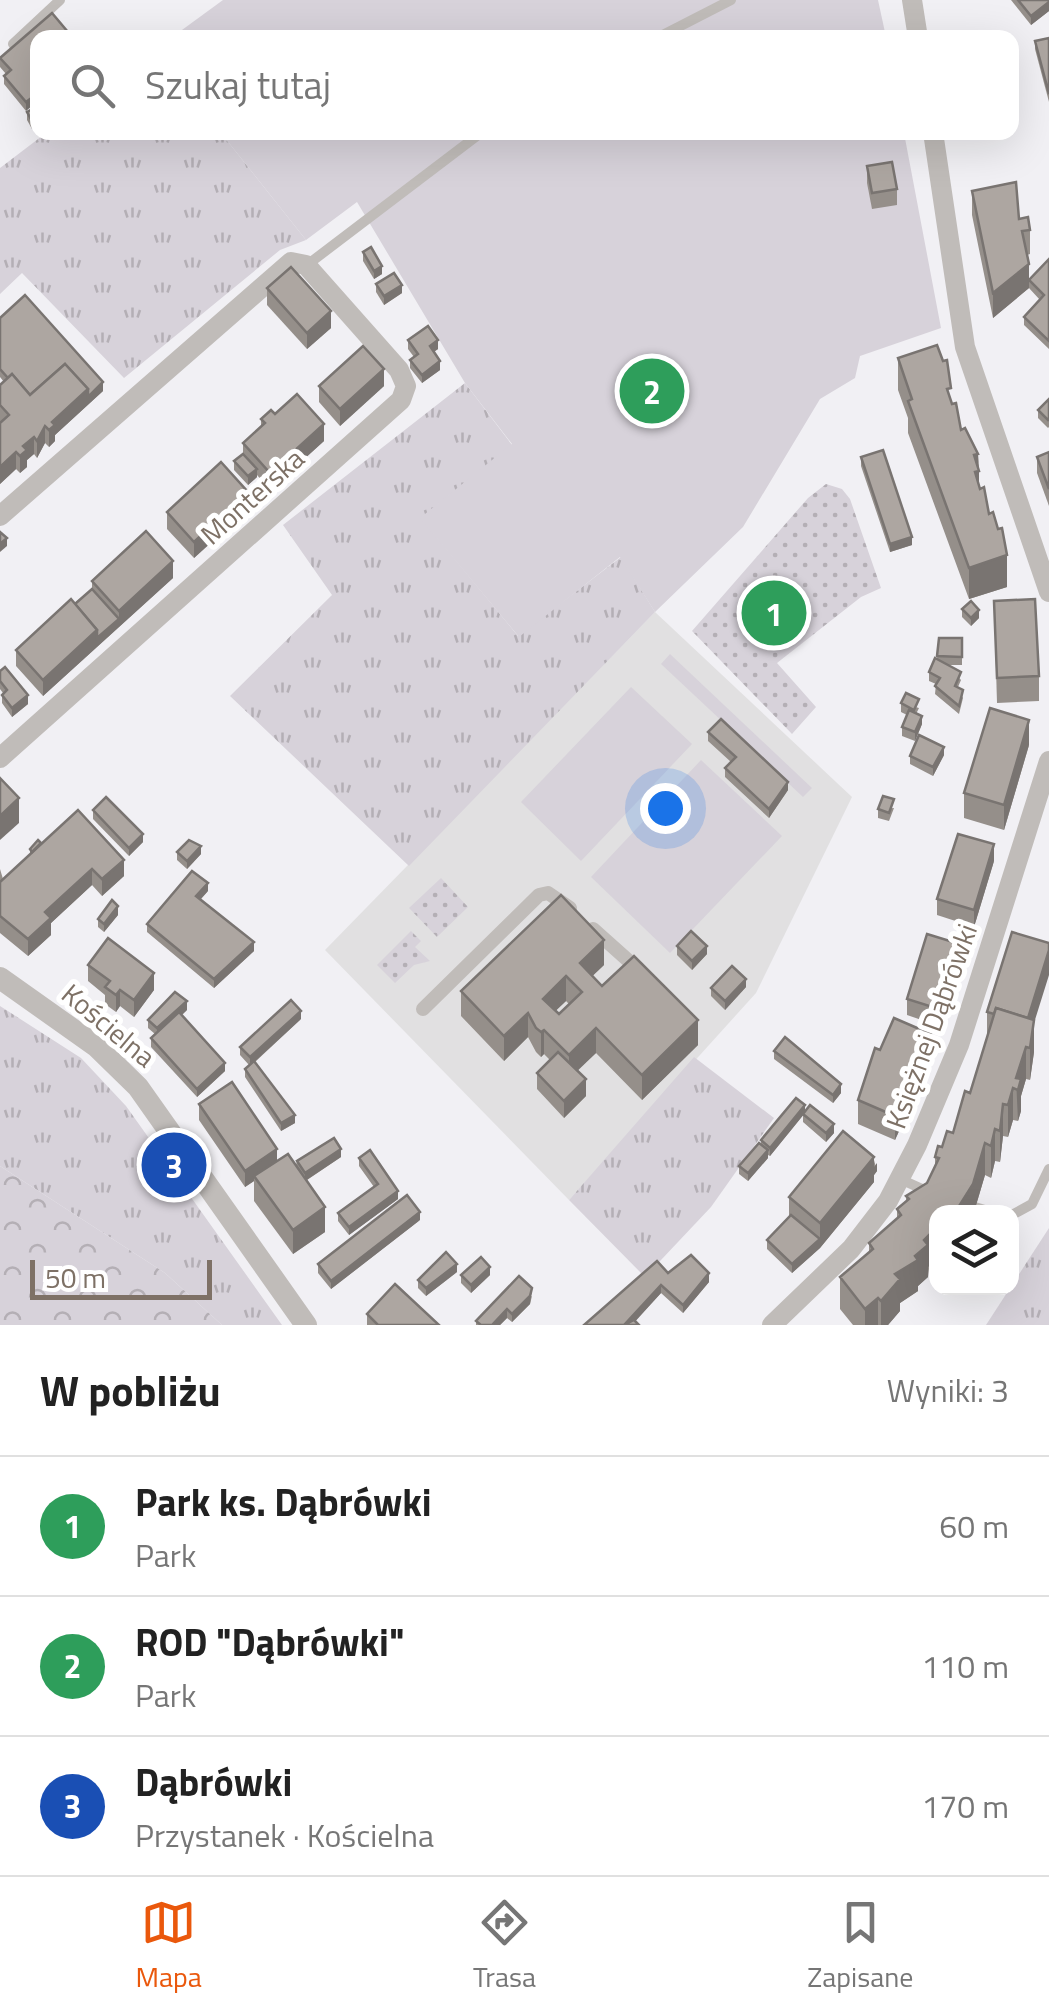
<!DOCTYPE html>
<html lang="pl">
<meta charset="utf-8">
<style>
:root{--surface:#fff;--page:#f2f2f2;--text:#222;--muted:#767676;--line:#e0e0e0;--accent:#ea580c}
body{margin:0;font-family:"Titillium Web",sans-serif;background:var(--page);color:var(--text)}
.controls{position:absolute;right:30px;bottom:30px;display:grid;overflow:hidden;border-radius:20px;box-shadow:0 10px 40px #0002}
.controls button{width:90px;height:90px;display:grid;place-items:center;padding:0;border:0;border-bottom:2px solid var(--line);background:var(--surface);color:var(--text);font:50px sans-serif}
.scale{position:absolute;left:30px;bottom:25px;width:182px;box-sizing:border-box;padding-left:10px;border:5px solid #7e7166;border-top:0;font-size:28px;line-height:35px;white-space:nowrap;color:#7e7166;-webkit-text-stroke:8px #fff;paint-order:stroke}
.you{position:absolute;left:665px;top:808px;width:35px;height:35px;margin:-25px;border:8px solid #fff;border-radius:50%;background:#1a73e8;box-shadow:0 0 0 15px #1a73e833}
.badge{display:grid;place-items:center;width:65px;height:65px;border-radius:50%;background:var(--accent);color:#fff;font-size:32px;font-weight:700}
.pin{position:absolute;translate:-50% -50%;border:5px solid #fff;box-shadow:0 2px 10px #0006}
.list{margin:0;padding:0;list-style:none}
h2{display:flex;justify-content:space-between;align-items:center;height:130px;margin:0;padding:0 40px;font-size:42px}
h2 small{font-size:32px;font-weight:400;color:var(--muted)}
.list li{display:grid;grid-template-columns:65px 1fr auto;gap:30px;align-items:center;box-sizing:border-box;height:140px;padding:0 40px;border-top:2px solid var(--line)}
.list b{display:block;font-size:38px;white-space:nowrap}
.list p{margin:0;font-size:32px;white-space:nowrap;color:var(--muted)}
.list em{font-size:32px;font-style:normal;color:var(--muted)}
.icon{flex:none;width:55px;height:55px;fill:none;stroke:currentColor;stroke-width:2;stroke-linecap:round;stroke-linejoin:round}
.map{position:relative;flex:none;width:1049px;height:1325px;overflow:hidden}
.search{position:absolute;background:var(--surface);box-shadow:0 10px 40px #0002;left:30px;right:30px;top:30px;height:110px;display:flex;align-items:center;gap:25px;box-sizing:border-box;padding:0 35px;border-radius:20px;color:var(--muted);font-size:38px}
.sheet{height:550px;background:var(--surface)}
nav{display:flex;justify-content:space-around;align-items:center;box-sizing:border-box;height:140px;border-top:2px solid var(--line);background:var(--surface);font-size:28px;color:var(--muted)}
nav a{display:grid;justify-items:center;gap:5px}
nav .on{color:var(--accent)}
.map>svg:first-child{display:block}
.built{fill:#e1e0e1}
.grass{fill:url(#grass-tufts)}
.forest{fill:url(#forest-crowns)}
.park{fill:url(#park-dots)}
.garden{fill:#d7d2da}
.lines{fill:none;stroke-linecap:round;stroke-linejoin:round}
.service{stroke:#c0bcb9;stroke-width:10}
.pedestrian{stroke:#c0bcb9;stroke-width:14}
.minor{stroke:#c0bcb9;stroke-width:20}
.tertiary{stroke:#c0bcb9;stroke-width:22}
.wall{fill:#958f8a;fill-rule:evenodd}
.shaded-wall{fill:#797471}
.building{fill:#ada6a1;stroke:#797471;stroke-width:2.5;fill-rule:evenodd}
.labels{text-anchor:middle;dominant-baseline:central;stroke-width:10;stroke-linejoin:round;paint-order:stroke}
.street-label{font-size:28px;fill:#7e7166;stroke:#fff}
</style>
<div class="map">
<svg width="1049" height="1325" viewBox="0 0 1049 1325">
<defs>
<pattern id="grass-tufts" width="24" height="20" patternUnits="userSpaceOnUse" patternTransform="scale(2.5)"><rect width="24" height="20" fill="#d7d2da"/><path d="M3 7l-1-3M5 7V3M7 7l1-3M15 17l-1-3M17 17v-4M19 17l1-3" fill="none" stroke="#b4afb5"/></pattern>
<pattern id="forest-crowns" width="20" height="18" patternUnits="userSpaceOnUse" patternTransform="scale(2.5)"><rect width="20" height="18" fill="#d7d2da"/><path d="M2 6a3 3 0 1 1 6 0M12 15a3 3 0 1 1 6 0" fill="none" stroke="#b4afb5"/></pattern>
<pattern id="park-dots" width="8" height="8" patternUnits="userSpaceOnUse" patternTransform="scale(2.5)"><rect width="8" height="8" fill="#d7d2da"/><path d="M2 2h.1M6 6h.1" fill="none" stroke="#b4afb5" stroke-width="1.8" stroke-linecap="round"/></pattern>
</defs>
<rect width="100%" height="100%" fill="#f1f0f4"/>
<polygon class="built" points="655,612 852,797 756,993 569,1200 325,950"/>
<g class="grass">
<polygon points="46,133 221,133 306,240 280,250 124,378 22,273 0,294 0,168"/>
<polygon points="465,383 512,445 421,518 518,636 621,557 655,612 409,866 230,696 332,595 283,525"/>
<polygon points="0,1006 81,1058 126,1106 282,1325 222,1325 165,1273 0,1166"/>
<polygon points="694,1057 774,1118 711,1207 645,1277 569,1200"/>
<polygon points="1049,1228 1049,1325 986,1325"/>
</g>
<polygon class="forest" points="0,1166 165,1273 222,1325 0,1325"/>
<g class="park">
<polygon points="826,484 842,489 850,499 881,588 861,597 777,663 816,707 792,734 692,631 808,498"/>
<polygon points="441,878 468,907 437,937 409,908"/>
<polygon points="411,931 421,941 415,947 430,961 414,965 395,983 377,965"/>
</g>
<g class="garden">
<polygon points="223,0 878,0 886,37 171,38"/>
<polygon points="221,133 904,133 941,328 860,356 855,378 820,399 743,527 655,612 620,557 519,637 420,518 512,444 465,383 357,202 306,240"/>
<polygon points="670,654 812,788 803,797 661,664"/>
<polygon points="631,687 692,744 581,861 521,802"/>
<polygon points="701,760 782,836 670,953 591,877"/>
</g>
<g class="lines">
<g class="service">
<polyline points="657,38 731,0"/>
<polyline points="13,44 60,0"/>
<polyline points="307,265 482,132"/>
<polyline points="900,1179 931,1193"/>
<polyline points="975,1207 991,1212"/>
<polyline points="1012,1215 1032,1204 1049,1169"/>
</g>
<g class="pedestrian">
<polyline points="593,929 640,971"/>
<polyline points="423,1009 539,895 548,893 570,908"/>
</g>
<g class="minor">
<polyline points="912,0 918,38"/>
<polyline points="933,132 965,347 1049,592"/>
<polyline points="0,516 291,262 306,265 399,370 406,386 401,400 0,758"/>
<polyline points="772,1325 851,1249 888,1201 917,1145 959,1045 1049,761"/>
</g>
<polyline class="tertiary" points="0,978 96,1046 138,1087 306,1325"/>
</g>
<g class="wall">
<polygon points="1011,0 1049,0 1049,11 1031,25"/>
<polygon points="52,13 26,111 4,84 4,76 6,74 0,67 0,58"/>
<polygon points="1049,38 1049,102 1035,49 1035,41"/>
<polygon points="38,106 32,129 27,120 27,112"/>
<polygon points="867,166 897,189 897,205 872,209 867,183"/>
<polygon points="972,191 1019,219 1030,230 1030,254 1027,255 1029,288 993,318 972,215"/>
<polygon points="363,252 382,274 374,279 363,261"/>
<polygon points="1049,259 1049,349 1024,325 1024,317 1040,300 1029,288 1029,280"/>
<polygon points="376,284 402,293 384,305 376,292"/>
<polygon points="267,288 331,328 307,349 267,305"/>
<polygon points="0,318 103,391 55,435 55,441 49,447 45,443 37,458 34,454 27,460 27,467 20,473 16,469 0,484 0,385 4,382 0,377"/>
<polygon points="408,340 438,349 434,352 440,370 422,383 410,368 410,360 414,357 408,349"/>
<polygon points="898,358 951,401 961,430 978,454 979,485 989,514 1007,587 969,599 908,433 908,418 898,390"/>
<polygon points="319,386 384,386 340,426 319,402"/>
<polygon points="1049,399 1049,427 1048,428 1038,418 1038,410"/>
<polygon points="275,414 324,441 270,490 257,475 257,477 248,485 234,470 234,461 243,454 243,443 261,427 261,419"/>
<polygon points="1049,452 1049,506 1037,473 1037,457"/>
<polygon points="861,457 912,545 890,552 861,466"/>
<polygon points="248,509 194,558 167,529 167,512"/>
<polygon points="173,578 43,696 16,666 16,650 92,589 92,581"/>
<polygon points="994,601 1039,676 1039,701 997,703"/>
<polygon points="962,609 979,618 971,626 962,617"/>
<polygon points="939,638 962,638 962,665 947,665 961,680 958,687 963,698 959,714 935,694 936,684 929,681 929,672 937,659"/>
<polygon points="0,671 28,704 12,717 2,703 2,695 3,693 0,689"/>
<polygon points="901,703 919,708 916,714 922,724 915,741 902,736 902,727 907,715 901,712"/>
<polygon points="708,732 788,790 769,818 725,777 725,768 731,762 708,741"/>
<polygon points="1029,745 1004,830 964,818 964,793"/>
<polygon points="944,755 933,776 910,764 910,756"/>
<polygon points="894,808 889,821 878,818 878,809"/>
<polygon points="93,810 143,842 129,856 93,819"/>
<polygon points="41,843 124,876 102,896 92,885 51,923 51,935 28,956 0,933 0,869 3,879 30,854 30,849"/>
<polygon points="177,852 201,854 187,869 177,860"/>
<polygon points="994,861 974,927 937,915 937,899"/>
<polygon points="208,891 201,899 254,951 214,988 147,932 147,924"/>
<polygon points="118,915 104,932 98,927 98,919"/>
<polygon points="677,946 707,954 692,970 677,955"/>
<polygon points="963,961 942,1027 907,1015 907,999"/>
<polygon points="88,965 154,990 134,1017 120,1006 116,1012 105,1004 105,995 88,981"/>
<path d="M604 965 592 976 602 986 698 1045 642 1100 596 1053 577 1070 586 1096 564 1118 537 1089V1073L550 1060 544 1054 541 1057 536 1052 528 1037 504 1061 461 1016V991ZM566 1001 569 1004 559 1014 555 1011Z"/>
<polygon points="746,987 725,1010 711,996 711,988"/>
<polygon points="187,1010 182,1015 225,1071 197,1097 151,1047 151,1038 155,1034 148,1028 148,1020"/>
<polygon points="987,1012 1034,1023 1034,1052 1030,1080 1026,1079 1021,1096 1021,1111 1018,1121 1013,1120 1008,1137 1003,1136 1000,1162 995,1161 991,1178 985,1175 974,1212 936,1212 928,1277 918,1286 918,1291 900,1303 900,1311 888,1325 853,1325 840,1309 840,1277 869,1252 869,1243 897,1219 897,1209 906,1202 906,1196 927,1183 935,1167 935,1157 953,1133 970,1093 987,1036"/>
<polygon points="301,1019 255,1062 295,1123 281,1131 245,1077 245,1069 249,1065 240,1055 240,1047"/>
<polygon points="880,1050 931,1059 895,1140 858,1124 858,1100"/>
<polygon points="774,1051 841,1093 833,1103 774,1059"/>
<polygon points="199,1104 277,1161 296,1165 297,1161 341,1157 307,1180 325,1232 293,1254 254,1201 254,1181 245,1187 199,1120"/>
<polygon points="805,1112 834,1133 826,1142 803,1122 803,1115 770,1156 768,1155 768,1158 748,1181 739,1174 739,1166 761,1144 761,1140"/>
<polygon points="359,1158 398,1199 349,1235 338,1221 338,1213 374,1187 359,1166"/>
<polygon points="874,1160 877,1171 874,1175 874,1182 820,1248 792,1273 767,1249 767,1240 789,1217 789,1197"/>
<polygon points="420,1220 331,1289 318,1273 318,1264"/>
<polygon points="457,1272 426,1296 418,1288 418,1280"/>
<polygon points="668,1273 709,1282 683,1313 661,1293 635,1321 584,1325"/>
<polygon points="461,1275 490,1275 471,1293 461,1283"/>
<polygon points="532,1296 530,1304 512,1322 507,1318 500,1325 476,1325 476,1321"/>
<polygon points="367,1314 439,1325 367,1325"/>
</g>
<g class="shaded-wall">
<polygon points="1049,2 1049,11 1031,25 1031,16"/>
<polygon points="38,93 38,101 26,111 26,102"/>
<polygon points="38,118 38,126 32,129 32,121"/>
<polygon points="1029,264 1029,288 993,318 993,293"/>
<polygon points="382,266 382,274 374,279 374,271"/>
<polygon points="402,285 402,293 384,305 384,296"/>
<polygon points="331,311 331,328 307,349 307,333"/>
<polygon points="438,340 438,349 430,354 430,346"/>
<polygon points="440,361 440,370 422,383 422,375"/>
<polygon points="384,369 384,386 340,426 340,409"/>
<polygon points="103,382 103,391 55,435 55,441 49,447 49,430 52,422 88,389"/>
<polygon points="324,424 324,441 270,490 270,473"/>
<polygon points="45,426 45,443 37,458 37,441"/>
<polygon points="34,437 34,454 27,460 27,467 20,473 20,456 23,446"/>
<polygon points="16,452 16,469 0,484 0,467"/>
<polygon points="978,454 979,471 979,503 974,455"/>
<polygon points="257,469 257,477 248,485 248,476"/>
<polygon points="248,492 248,509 194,558 194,542"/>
<polygon points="912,537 912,545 890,552 890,544"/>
<polygon points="7,538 7,546 0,552 0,544"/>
<polygon points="1007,555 1007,587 969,599 969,568"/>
<polygon points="173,561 173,578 43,696 43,680 97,630 119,619 119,611"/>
<polygon points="979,610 979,618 971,626 971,618"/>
<polygon points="28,695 28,704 12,717 12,708"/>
<polygon points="922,716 922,724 915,741 915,732"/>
<polygon points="1029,720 1029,745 1004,830 1004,805"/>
<polygon points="944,747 944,755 933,776 933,767"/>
<polygon points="788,782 788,790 769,818 769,809"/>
<polygon points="19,798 19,823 0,840 0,816"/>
<polygon points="143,834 143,842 129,856 129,848"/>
<polygon points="994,844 994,861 974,927 974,910"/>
<polygon points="201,846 201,854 187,869 187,861"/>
<polygon points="124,860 124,876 102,896 102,879"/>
<polygon points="92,869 92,885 51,923 51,935 28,956 28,939 45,912"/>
<polygon points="208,883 208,891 196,904 196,896"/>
<polygon points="118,906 118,915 104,932 104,924"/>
<polygon points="604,940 604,965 580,988 580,963"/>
<polygon points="254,942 254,951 214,988 214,979"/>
<polygon points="963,945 963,961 942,1027 942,1010"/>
<polygon points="707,946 707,954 692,970 692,961"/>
<polygon points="1049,950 1049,975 1034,1023 1034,1052 1030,1080 1030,1048 1034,1025 1026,1049 1026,1079 1021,1096 1021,1111 1018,1121 1016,1078 1026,1025"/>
<polygon points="154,973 154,990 134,1017 134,1000"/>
<polygon points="566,976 566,1001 543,1023 543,999"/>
<polygon points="746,979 746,987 725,1010 725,1001"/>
<polygon points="120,990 120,1006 116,1012 116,995"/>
<polygon points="187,1001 187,1010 157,1037 157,1028"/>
<polygon points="301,1011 301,1019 250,1066 250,1057"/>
<polygon points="528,1013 528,1037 504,1061 504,1036"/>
<polygon points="698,1020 698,1045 642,1100 642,1075"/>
<polygon points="596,1028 596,1053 569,1079 569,1055"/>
<polygon points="544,1030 544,1054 541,1057 541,1032"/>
<polygon points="931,1034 931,1059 895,1140 895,1116"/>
<polygon points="225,1063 225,1071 197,1097 197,1089"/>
<polygon points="586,1079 586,1096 564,1118 564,1101"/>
<polygon points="841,1084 841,1093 833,1103 833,1095"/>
<polygon points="1013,1088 1013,1120 1008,1137 1008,1105"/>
<polygon points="1003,1104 1003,1136 1000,1162 1000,1131"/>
<polygon points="805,1105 805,1113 770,1156 770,1148"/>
<polygon points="295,1115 295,1123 281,1131 281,1123"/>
<polygon points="834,1124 834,1133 826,1142 826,1133"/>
<polygon points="995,1129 995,1161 991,1178 991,1146"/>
<polygon points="985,1143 985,1175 974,1212 955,1212"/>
<polygon points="277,1149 277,1165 254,1176 254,1181 245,1187 245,1171"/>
<polygon points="341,1149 341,1157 305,1181 305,1173"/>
<polygon points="768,1150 768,1158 748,1181 748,1173"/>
<polygon points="874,1157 874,1167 877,1163 877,1171 874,1175 874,1182 820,1248 820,1223"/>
<polygon points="398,1191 398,1199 349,1235 349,1227"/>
<polygon points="325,1207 325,1232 293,1254 293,1230"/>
<polygon points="420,1212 420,1220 331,1289 331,1281"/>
<polygon points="936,1228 936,1260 928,1267 928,1277 918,1286 918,1291 900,1303 900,1311 888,1325 881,1325 881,1301 895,1274 924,1240"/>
<polygon points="820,1239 820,1248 792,1273 792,1264"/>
<polygon points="457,1264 457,1272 426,1296 426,1288"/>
<polygon points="490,1267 490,1275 471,1293 471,1285"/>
<polygon points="709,1273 709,1282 683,1313 683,1305"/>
<polygon points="661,1285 661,1293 632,1325 624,1325"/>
<polygon points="532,1288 530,1304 512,1322 512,1314"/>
<polygon points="878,1298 878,1325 865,1325 865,1309"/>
<polygon points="507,1309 507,1318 500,1325 492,1325"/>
</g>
<g class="building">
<polygon points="1018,0 1049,0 1049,2 1031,16"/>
<polygon points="52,13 73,38 38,38 38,93 26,102 4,76 11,70 0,58"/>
<polygon points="1049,38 1049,94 1035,41"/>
<polygon points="38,106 38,118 32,121 27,112"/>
<polygon points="892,162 897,189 872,193 867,166"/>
<polygon points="1016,182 1019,219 1028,217 1030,230 1022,231 1029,264 993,293 972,191"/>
<polygon points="371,247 382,266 374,271 363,252"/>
<polygon points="1049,259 1049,341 1024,317 1044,295 1029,280"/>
<polygon points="291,267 331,311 307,333 267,288"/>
<polygon points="394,273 402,285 384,296 376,284"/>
<polygon points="25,295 103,382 88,397 88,389 65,364 30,395 12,374 8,378 0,369 0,318"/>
<polygon points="428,326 438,340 430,346 440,361 422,375 410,360 418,354 408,340"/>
<polygon points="937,345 943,361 947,360 951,388 947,389 952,404 956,403 961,430 965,428 978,454 974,455 979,471 975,472 980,489 984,487 989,514 993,512 998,529 1002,528 1007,555 969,568 908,401 912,399 898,358"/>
<polygon points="363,346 384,369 340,409 319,386"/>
<polygon points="65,364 88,389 52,422 55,425 49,430 45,426 37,441 34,437 23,446 27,450 20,456 16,452 0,467 0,423 9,415 0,405 0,385 12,374 30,395"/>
<polygon points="297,394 324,424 270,473 243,443 265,423 261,419 271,410 275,414"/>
<polygon points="1049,399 1049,419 1048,420 1038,410"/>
<polygon points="883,450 912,537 890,544 861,457"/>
<polygon points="1049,452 1049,489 1037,457"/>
<polygon points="243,454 257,469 248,476 234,461"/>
<polygon points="221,462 248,492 194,542 167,512"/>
<polygon points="146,531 173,561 119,611 92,581"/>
<polygon points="0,532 7,538 0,544"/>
<polygon points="92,589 119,619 97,638 97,630 75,604"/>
<polygon points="71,599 97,630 43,680 16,650"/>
<polygon points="1035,599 1039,676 997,678 994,601"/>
<polygon points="971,601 979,610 971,618 962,609"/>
<polygon points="939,638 962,638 962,657 937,656"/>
<polygon points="935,658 961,672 955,686 963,690 959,706 935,686 940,678 929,672"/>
<polygon points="5,667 28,695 12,708 2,695 7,690 0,681 0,671"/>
<polygon points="906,693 919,699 914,710 901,703"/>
<polygon points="990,708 1029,720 1004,805 964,793"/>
<polygon points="909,710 922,716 915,732 902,727"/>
<polygon points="721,719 788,782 769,809 725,768 736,757 708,732"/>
<polygon points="919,735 944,747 933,767 910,756"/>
<polygon points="0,778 19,798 0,816"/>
<polygon points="883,796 894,799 889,813 878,809"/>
<polygon points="106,797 143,834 129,848 93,810"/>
<polygon points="78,810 124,860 102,879 92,869 45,912 51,918 28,939 0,916 0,882"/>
<polygon points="958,834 994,844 974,910 937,899"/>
<polygon points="38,840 41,843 32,852 30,849"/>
<polygon points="189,840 201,846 187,861 177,852"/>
<polygon points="192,871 208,883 196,896 254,942 214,979 147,924"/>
<path d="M561 895 604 940 580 963 602 986 634 956 698 1020 642 1075 596 1028 569 1055 544 1030 541 1032 536 1028 528 1013 504 1036 461 991ZM566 976 582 992 559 1014 543 999Z"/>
<polygon points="112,900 118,906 104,924 98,919"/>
<polygon points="691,931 707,946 692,961 677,946"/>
<polygon points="1012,932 1049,943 1049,950 1028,1018 996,1008 994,1014 987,1012"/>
<polygon points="927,934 963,945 942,1010 907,999"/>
<polygon points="108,938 154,973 134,1000 120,990 116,995 105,987 110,981 88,965"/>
<polygon points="732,966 746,979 725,1001 711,988"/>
<polygon points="175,992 187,1001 157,1028 148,1020"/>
<polygon points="291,1000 301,1011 250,1057 240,1047"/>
<polygon points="996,1008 1034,1020 1030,1048 1026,1047 1016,1078 1021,1079 1018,1090 1013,1088 1008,1105 1003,1104 1000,1131 995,1129 991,1146 985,1143 973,1184 956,1211 936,1212 936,1228 924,1240 928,1245 915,1256 918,1260 895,1274 900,1279 881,1301 878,1298 865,1309 840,1277 873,1249 869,1243 901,1215 897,1209 909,1199 906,1196 927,1183 939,1158 935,1157 938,1146 942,1147 947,1131 953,1133 965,1091 970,1093"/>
<polygon points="179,1012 225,1063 197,1089 151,1038"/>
<polygon points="894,1018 931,1034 895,1116 858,1100 875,1048 880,1050"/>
<polygon points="785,1037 841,1084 833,1095 774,1051"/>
<polygon points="558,1052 586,1079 564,1101 537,1073"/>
<polygon points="254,1061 295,1115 281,1123 245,1069"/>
<polygon points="232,1082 277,1149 245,1171 199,1104"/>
<polygon points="796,1098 805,1105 770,1148 761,1140"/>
<polygon points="810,1105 834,1124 826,1133 803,1114"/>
<polygon points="843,1131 874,1157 820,1223 789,1197"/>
<polygon points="334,1138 341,1149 305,1173 297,1161"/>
<polygon points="759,1143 768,1150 748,1173 739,1166"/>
<polygon points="370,1150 398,1191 349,1227 338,1213 378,1184 359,1158"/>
<polygon points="288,1154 325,1207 293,1230 254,1176"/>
<polygon points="407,1195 420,1212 331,1281 318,1264"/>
<polygon points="791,1215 820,1239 792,1264 767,1240"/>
<polygon points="446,1252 457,1264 426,1288 418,1280"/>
<polygon points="691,1255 709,1273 683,1305 661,1285 624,1325 584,1325 657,1261 668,1273"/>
<polygon points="481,1257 490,1267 471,1285 461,1275"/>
<polygon points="519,1276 532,1288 530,1296 512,1314 507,1309 492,1325 481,1325 476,1321"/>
<polygon points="395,1284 439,1325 378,1325 367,1314"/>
<polygon points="634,1320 639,1325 624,1325"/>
</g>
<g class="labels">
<g class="street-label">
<text transform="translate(252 496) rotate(-42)">Monterska</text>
<text transform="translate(109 1025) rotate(40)">Kościelna</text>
<text transform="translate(931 1026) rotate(-70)">Księżnej Dąbrówki</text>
</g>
</g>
</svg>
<div class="controls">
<button><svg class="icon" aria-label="layers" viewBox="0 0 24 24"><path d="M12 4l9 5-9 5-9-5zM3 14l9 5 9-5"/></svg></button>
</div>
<div class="scale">50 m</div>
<div class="you"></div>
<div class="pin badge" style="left:774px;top:613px;background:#2e9e5b">1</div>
<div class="pin badge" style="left:652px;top:391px;background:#2e9e5b">2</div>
<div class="pin badge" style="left:174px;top:1165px;background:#1a4fb4">3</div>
<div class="search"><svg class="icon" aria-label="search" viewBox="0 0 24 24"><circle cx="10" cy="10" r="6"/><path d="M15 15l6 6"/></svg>Szukaj tutaj</div>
</div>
<section class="sheet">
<h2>W pobliżu<small>Wyniki: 3</small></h2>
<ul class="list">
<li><span class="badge" style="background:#2e9e5b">1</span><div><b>Park ks. Dąbrówki</b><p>Park</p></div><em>60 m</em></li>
<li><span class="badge" style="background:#2e9e5b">2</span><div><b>ROD &quot;Dąbrówki&quot;</b><p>Park</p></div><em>110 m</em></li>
<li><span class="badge" style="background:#1a4fb4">3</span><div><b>Dąbrówki</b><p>Przystanek · Kościelna</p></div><em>170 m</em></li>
</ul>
</section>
<nav>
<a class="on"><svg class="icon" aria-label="map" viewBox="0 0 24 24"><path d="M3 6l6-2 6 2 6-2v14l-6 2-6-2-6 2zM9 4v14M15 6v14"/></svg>Mapa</a>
<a><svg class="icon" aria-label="directions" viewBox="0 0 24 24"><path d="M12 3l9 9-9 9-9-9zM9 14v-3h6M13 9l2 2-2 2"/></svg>Trasa</a>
<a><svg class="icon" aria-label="saved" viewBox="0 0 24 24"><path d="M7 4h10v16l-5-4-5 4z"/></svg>Zapisane</a>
</nav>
